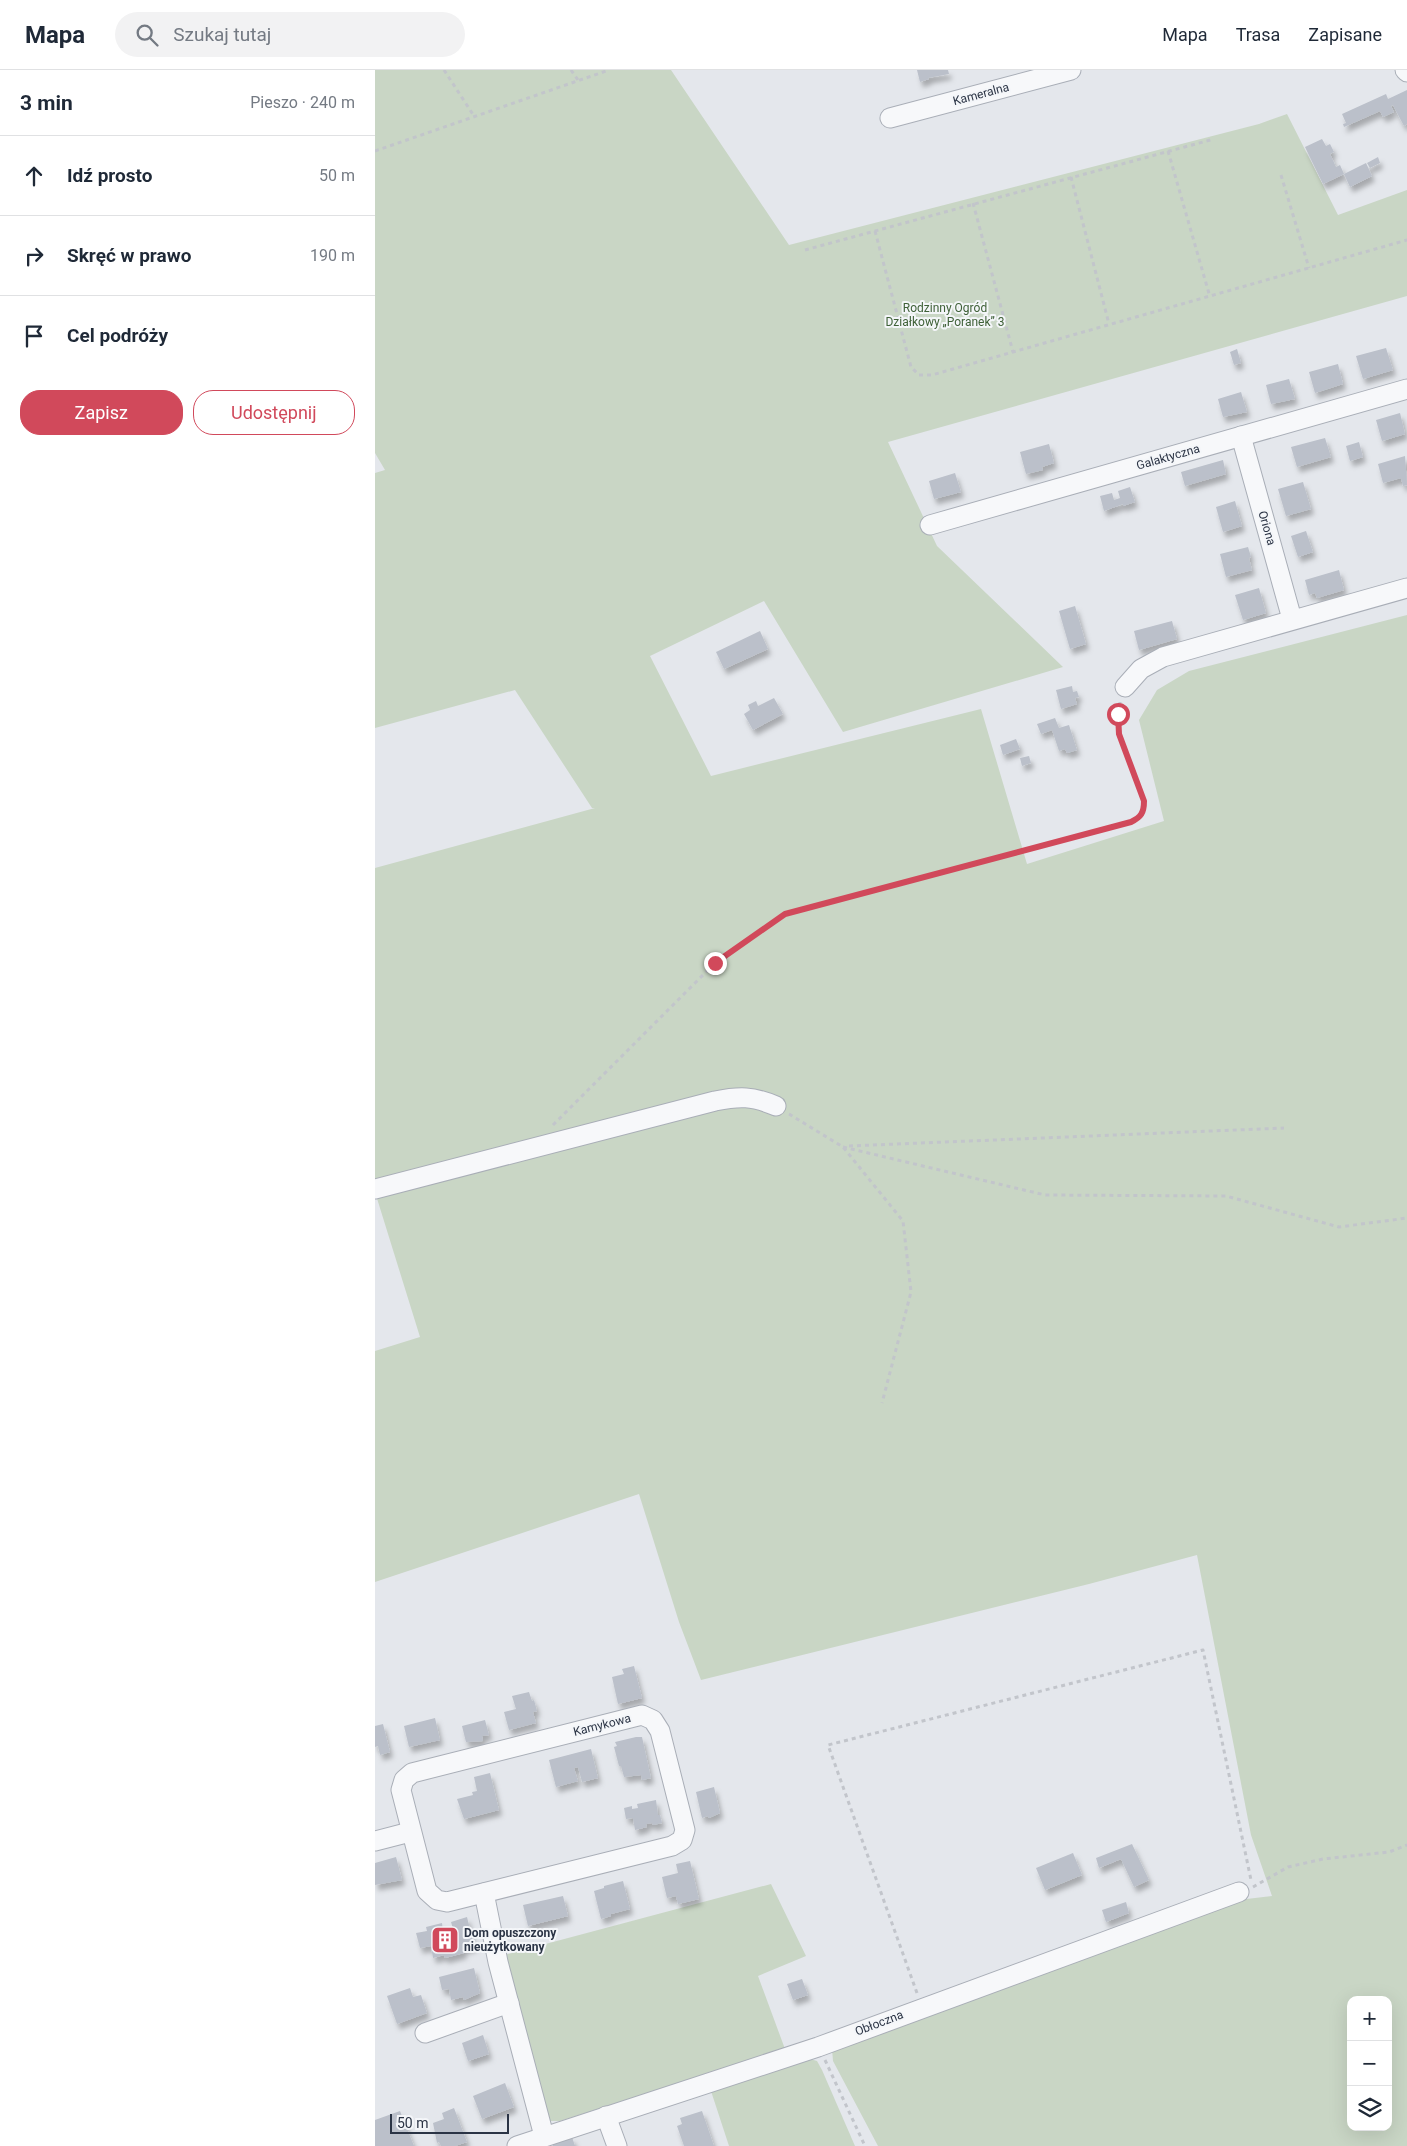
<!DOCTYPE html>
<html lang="pl">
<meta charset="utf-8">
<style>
:root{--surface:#fff;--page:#f2f2f3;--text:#1f2937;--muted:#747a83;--line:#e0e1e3;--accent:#d1495b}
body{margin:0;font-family:Roboto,sans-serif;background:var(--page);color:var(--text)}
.controls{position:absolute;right:15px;bottom:15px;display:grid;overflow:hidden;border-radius:10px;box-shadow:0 5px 20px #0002}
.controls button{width:45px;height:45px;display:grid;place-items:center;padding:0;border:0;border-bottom:1px solid var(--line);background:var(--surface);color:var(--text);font:25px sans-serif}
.scale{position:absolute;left:15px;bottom:12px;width:119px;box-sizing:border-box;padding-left:5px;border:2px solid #2b3445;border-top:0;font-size:14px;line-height:18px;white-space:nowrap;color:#2b3445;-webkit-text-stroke:4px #f4f6f9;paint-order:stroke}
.stop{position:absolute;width:15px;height:15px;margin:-11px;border:4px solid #d1495b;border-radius:50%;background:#fff}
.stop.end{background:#d1495b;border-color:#fff;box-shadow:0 1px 5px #0008}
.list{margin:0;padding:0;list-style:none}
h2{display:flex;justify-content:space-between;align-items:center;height:65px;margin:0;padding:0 20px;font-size:21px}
h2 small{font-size:16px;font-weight:400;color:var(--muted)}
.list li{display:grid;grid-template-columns:32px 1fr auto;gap:15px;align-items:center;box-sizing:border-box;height:80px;padding:0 20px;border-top:1px solid var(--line)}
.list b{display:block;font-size:19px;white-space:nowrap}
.list em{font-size:16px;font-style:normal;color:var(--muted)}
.actions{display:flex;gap:10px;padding:15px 20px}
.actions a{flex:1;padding:11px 0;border:1px solid var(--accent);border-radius:20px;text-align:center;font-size:18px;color:var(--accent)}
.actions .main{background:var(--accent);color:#fff}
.icon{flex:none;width:28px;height:28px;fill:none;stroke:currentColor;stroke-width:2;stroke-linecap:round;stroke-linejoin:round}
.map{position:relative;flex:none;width:1032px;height:2076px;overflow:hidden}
header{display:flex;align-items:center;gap:30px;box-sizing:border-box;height:70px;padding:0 25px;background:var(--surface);border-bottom:1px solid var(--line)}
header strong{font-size:24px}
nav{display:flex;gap:28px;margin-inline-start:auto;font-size:18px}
.search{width:350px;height:45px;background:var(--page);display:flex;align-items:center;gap:12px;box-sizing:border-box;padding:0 18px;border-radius:28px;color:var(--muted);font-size:19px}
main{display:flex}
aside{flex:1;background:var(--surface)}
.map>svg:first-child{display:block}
.green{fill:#c9d6c5;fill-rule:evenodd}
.building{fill:#bbc0ca;filter:url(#shadow)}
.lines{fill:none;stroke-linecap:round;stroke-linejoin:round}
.minor-casing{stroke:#a9aeb7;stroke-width:21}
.path{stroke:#c2c5cb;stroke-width:3;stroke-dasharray:4 4;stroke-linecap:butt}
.minor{stroke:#f7f8fa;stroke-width:19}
.route{stroke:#d1495b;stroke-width:6}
.labels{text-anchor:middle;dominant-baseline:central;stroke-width:4;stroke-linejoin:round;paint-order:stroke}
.street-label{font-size:12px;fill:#2b3445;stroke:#f4f6f9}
.park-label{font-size:12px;fill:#3f6138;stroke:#f4f6f9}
.poi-label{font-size:12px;font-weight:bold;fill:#2b3445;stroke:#f4f6f9;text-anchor:start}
</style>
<header>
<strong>Mapa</strong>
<div class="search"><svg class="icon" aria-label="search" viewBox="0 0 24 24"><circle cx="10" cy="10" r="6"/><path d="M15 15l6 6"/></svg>Szukaj tutaj</div>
<nav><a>Mapa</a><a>Trasa</a><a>Zapisane</a></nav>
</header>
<main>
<aside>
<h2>3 min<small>Pieszo · 240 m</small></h2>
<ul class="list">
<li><svg class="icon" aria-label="ahead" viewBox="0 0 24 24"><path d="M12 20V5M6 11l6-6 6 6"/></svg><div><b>Idź prosto</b></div><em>50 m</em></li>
<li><svg class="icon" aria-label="right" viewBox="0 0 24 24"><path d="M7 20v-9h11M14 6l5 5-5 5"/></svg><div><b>Skręć w prawo</b></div><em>190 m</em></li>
<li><svg class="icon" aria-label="arrive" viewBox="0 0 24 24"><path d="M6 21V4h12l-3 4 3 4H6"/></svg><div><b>Cel podróży</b></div></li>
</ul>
<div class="actions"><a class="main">Zapisz</a><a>Udostępnij</a></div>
</aside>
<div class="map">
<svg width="1032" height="2076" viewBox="0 0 1032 2076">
<defs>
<filter id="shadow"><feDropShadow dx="3" dy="5.5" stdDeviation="2.5" flood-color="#0004"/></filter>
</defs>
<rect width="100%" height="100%" fill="#e4e7ec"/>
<g class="green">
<path d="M0 0H296L414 175 884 54 912 44 963 145 1032 120V226L513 372 562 476 688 597 468 662 389 531 275 586 336 706 606 639 652 794 789 751 764 650 782 620 814 601 1032 545V2076H503L458 1991 457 1979 863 1830 897 1826 876 1765 822 1485 714 1514 326 1610 304 1552 264 1424 0 1512V1281L45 1267 0 1122V798L220 738H217L140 620 0 658V403L10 400 0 383ZM976 1930H1013V2057H976Z"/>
<polygon points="396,1814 431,1886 383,1906 410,1979 185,2051 175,2051 170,2037 129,1885"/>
<polygon points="435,1989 442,1991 447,2000 480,2076 354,2076 335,2018"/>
</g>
<g class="building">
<polygon points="542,0 573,0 574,4 553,8 554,9 545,12"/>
<polygon points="1032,20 1032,54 1029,56 1018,35 1016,36 1019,42 1008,47 1005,41 969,57 968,54 971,53 967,44 1011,24 1013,29"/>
<polygon points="947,69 951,76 955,74 959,82 955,84 961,97 965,95 969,104 948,114 930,77"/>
<polygon points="1003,87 1005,93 995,98 992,93"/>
<polygon points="991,93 997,106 975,117 969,104"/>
<polygon points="1011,278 1018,300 988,309 981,286"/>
<polygon points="862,279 866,293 859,295 855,282"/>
<polygon points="963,294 968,314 940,323 934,302"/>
<polygon points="914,309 920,329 896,334 891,315"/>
<polygon points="866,322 872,342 848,347 843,329"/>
<polygon points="1025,343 1030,364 1007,371 1001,350"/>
<polygon points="950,368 956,387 922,397 916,377"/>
<polygon points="984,372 988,387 975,391 971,376"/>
<polygon points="674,374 679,393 667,397 668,400 651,404 645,382"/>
<polygon points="1030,386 1032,415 1028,416 1026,408 1008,413 1003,394"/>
<polygon points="848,390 851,404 810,416 806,402"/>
<polygon points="580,403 586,422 559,429 554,411"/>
<polygon points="928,412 936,439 911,446 903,419"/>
<polygon points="755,417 760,432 748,436 748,434 729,441 725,426 737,423 739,430 745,428 743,421"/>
<polygon points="860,431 867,456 848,462 841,437"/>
<polygon points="931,461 938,482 923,487 916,466"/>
<polygon points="873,477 876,487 874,488 877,500 851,507 845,484"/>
<polygon points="964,500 969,520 942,528 940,523 934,525 930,510"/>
<polygon points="884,518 891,543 868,550 860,525"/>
<polygon points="700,536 711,574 695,579 684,541"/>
<polygon points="797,551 802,569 764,580 759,561"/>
<polygon points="385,561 393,579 349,599 341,582"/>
<polygon points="697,616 698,622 702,621 704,627 700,628 702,634 686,639 681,620"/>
<polygon points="399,628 408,644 378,660 369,644 375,640 373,635 381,631 383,636"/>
<polygon points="680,648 684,658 694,655 702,680 692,683 690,679 684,681 677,660 666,664 662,654"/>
<polygon points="641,669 645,679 628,685 625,675"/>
<polygon points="654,686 656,693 647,696 645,688"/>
<polygon points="259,1596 267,1628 243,1634 237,1607 249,1604 247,1599"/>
<polygon points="154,1622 157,1631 159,1630 162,1641 158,1642 161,1653 134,1660 129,1642 141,1639 137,1626"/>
<polygon points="60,1648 65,1670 34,1677 29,1656"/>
<polygon points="110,1650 114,1665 107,1666 108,1671 91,1672 87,1656"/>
<polygon points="8,1654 15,1682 5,1685 3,1676 0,1677 0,1656"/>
<polygon points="261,1667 267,1667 276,1708 267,1710 266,1705 249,1707 246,1696 244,1696 239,1677 242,1676 240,1672"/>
<polygon points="216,1679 223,1708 207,1712 203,1697 199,1698 203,1711 181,1717 174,1690"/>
<polygon points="115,1703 124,1740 89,1749 82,1729 98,1725 97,1722 102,1721 99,1707"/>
<polygon points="339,1717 345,1743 334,1748 333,1746 327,1748 321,1722"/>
<polygon points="281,1730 283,1745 285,1745 287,1753 278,1755 277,1753 271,1754 272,1757 260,1760 258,1748 251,1749 249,1738 257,1736 257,1739 263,1738 262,1734"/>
<polygon points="757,1774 774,1810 759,1817 746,1789 724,1798 721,1788"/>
<polygon points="698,1783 707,1805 670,1820 661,1798"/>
<polygon points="21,1787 27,1810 0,1815 0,1793"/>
<polygon points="315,1791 324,1829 303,1834 301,1826 292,1828 287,1807 303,1803 301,1794"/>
<polygon points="248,1811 255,1839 236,1844 236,1846 226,1849 219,1821 229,1818 229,1816"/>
<polygon points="188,1826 193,1846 153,1856 148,1835"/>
<polygon points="751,1832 754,1843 731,1852 727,1840"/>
<polygon points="92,1847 99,1876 88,1879 89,1883 70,1888 69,1885 58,1888 56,1876 45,1878 41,1863 52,1861 51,1857 67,1853 68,1861 78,1859 76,1852"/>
<polygon points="99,1898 105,1923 89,1930 88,1927 76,1930 74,1919 67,1920 64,1907"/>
<polygon points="427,1909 433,1925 418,1930 412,1914"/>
<polygon points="35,1918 38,1927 46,1925 52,1943 22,1954 12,1926"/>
<polygon points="108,1965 114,1984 93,1991 87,1973"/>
<polygon points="130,2013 139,2037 107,2049 98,2026"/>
<polygon points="79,2038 92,2072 80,2076 66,2076 64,2072 62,2073 58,2053 69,2049 67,2043"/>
<polygon points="25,2041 39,2076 0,2076 0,2050"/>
<polygon points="327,2041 339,2076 309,2076 302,2056 307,2054 305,2048"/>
<polygon points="197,2067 200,2076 178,2076 177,2074"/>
</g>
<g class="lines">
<defs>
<g id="minor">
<polyline points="1030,0 1032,2"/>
<polyline points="515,48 696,0"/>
<polyline points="866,366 917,549"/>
<polyline points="555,455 1032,319"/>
<polyline points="750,617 766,599 788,587 1032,518"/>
<path d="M0 1119 340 1031C365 1026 377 1026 401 1036"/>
<polygon points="267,1645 278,1650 285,1661 310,1760 307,1770 297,1776 72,1832 62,1830 52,1821 26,1720 29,1710 37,1703"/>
<polyline points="0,1771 35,1762"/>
<polyline points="109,1823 123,1892 169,2066"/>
<polyline points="50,1963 134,1933"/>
<polyline points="231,2046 242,2076"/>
<polyline points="142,2076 443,1977 864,1822"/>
</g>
</defs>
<use href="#minor" class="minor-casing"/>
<g class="path">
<polyline points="69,0 99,46"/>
<polyline points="196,0 203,10"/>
<polyline points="0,81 234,0"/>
<polyline points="793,81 835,227"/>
<polyline points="906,105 934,198"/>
<polyline points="696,107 734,254"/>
<polyline points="598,133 638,282"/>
<polyline points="500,161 536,297 544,305 557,305 1032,170"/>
<polyline points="430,180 839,69"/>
<polyline points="414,1044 468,1077 528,1151 536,1222 507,1333"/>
<path d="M178 1055 340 893 410 844 756 752C766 747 769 743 769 731L744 664 745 632"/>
<polyline points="474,1076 909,1058"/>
<polyline points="468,1077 670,1125 851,1126 964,1157 1032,1148"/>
<polyline points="878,1817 913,1797 948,1789 1014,1782 1032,1775"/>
<polyline points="542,1923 453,1675 828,1580 876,1810"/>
<polyline points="450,1990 490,2076"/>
</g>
<use href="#minor" class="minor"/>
</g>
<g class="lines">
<path class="route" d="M340 893 410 844 756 752C766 747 769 743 769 731L744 664 743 644"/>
</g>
<defs>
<symbol id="building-square" viewBox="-11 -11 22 22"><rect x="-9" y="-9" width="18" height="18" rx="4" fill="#d1495b" stroke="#f4f6f9"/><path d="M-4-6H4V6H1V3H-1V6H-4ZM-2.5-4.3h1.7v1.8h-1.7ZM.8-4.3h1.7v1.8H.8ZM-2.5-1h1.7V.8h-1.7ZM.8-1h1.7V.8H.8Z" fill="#fff"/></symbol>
</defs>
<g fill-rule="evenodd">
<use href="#building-square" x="54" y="1854" width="32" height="32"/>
</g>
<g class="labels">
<g class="street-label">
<text transform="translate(606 24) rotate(-15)">Kameralna</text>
<text transform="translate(793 387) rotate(-16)">Galaktyczna</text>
<text transform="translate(892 458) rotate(74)">Oriona</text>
<text transform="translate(227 1655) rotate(-14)">Kamykowa</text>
<text transform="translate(504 1953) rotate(-21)">Obłoczna</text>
</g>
<g class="park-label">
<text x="570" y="238">Rodzinny Ogród<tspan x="570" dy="14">Działkowy „Poranek” 3</tspan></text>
</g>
<g class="poi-label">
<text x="89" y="1863">Dom opuszczony<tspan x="89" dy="14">nieużytkowany</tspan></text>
</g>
</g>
</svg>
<div class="controls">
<button>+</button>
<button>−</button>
<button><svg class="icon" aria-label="layers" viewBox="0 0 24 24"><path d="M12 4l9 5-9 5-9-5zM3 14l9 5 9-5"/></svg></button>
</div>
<div class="scale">50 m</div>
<div class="stop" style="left:743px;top:644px"></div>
<div class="stop end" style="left:340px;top:893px"></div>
</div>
</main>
